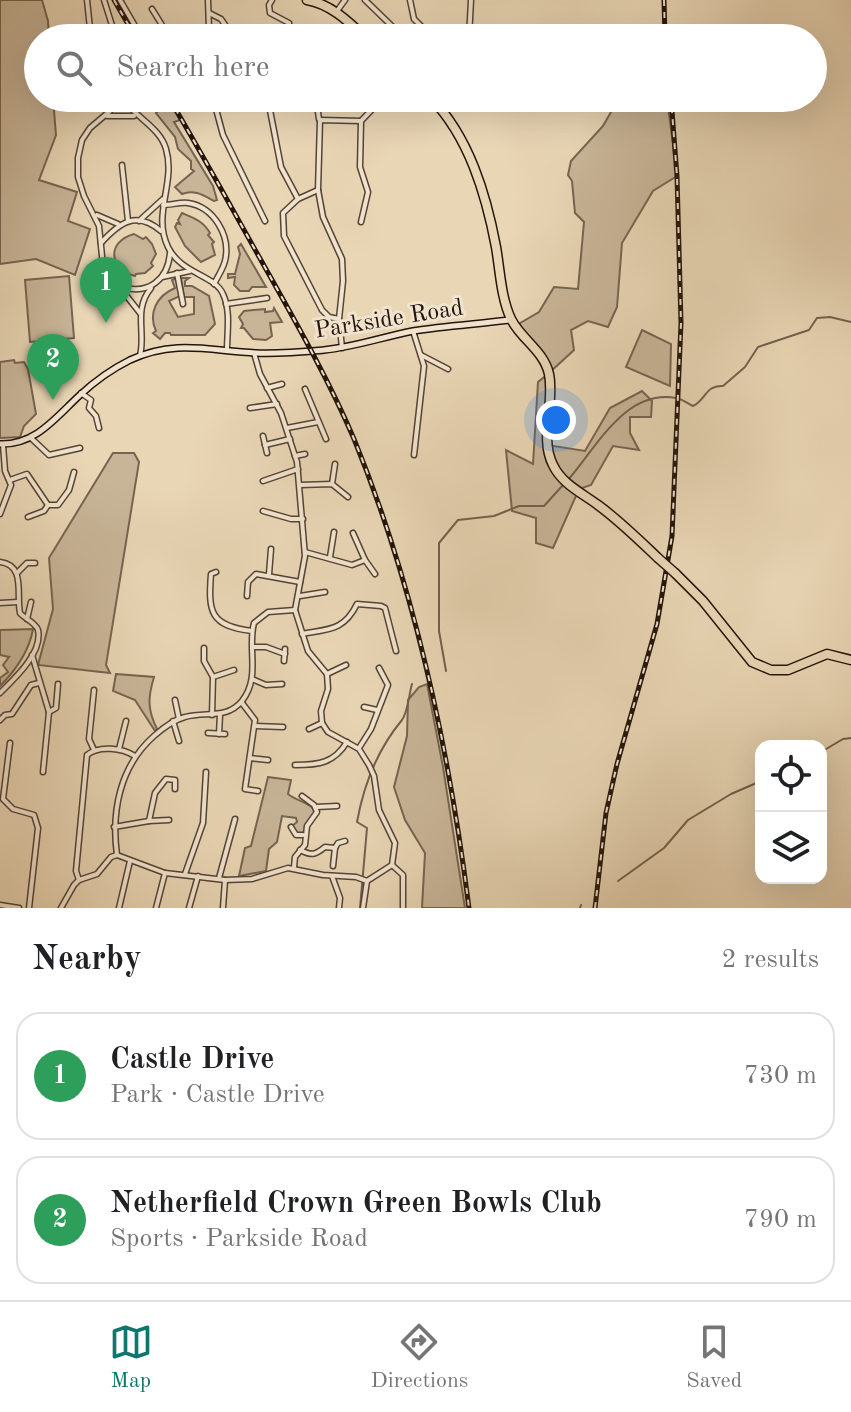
<!DOCTYPE html>
<meta charset="utf-8">
<style>
:root{--surface:#fff;--page:#f6f6f6;--text:#202124;--muted:#757577;--line:#e0e0e0;--accent:#0f766e}
body{margin:0;font-family:"Old Standard TT",serif;background:var(--page);color:var(--text)}
.controls{position:absolute;right:24px;bottom:24px;display:grid;overflow:hidden;border-radius:16px;box-shadow:0 8px 32px #0002}
.controls button{width:72px;height:72px;display:grid;place-items:center;padding:0;border:0;border-bottom:2px solid var(--line);background:var(--surface);color:var(--text);font:40px sans-serif}
.you{position:absolute;left:556px;top:420px;width:28px;height:28px;margin:-20px;border:6px solid #fff;border-radius:50%;background:#1a73e8;box-shadow:0 0 0 12px #1a73e833}
.badge{display:grid;place-items:center;width:52px;height:52px;border-radius:50%;background:var(--accent);color:#fff;font-size:26px;font-weight:700}
.pin{position:absolute;translate:-50% -66px;filter:drop-shadow(0 2px 4px #0008)}
.pin::after{content:'';position:absolute;top:42px;width:28px;height:24px;background:inherit;clip-path:polygon(0 0,100% 0,50% 100%)}
.list{margin:0;padding:0;list-style:none}
h2{display:flex;justify-content:space-between;align-items:center;height:104px;margin:0;padding:0 32px;font-size:34px}
h2 small{font-size:26px;font-weight:400;color:var(--muted)}
.list li{display:grid;grid-template-columns:52px 1fr auto;gap:24px;align-items:center;box-sizing:border-box;height:128px;margin:0 16px 16px;padding:0 16px;border:2px solid var(--line);border-radius:24px}
.list b{display:block;font-size:30px;white-space:nowrap}
.list p{margin:0;font-size:26px;white-space:nowrap;color:var(--muted)}
.list em{font-size:26px;font-style:normal;color:var(--muted)}
.icon{flex:none;width:44px;height:44px;fill:none;stroke:currentColor;stroke-width:2;stroke-linecap:round;stroke-linejoin:round}
.map{position:relative;flex:none;width:851px;height:908px;overflow:hidden}
.search{position:absolute;background:var(--surface);box-shadow:0 8px 32px #0002;left:24px;right:24px;top:24px;height:88px;display:flex;align-items:center;gap:20px;box-sizing:border-box;padding:0 28px;border-radius:44px;color:var(--muted);font-size:30px}
.sheet{height:392px;background:var(--surface)}
nav{display:flex;justify-content:space-around;align-items:center;box-sizing:border-box;height:112px;border-top:2px solid var(--line);background:var(--surface);font-size:22px;color:var(--muted)}
nav a{display:grid;justify-items:center;gap:4px}
nav .on{color:var(--accent)}
.map>svg:first-child{display:block}
.green{fill:#c8b598;stroke:#766451;stroke-width:2}
.lines{fill:none;stroke-linecap:round;stroke-linejoin:round}
.stream{stroke:#72614e;stroke-width:2}
.street-casing{stroke:#554435;stroke-width:7}
.secondary-casing{stroke:#24140a;stroke-width:8}
.highway-casing{stroke:#24140a;stroke-width:11}
.street{stroke:#f1e4cf;stroke-width:4}
.secondary{stroke:#f1e4cf;stroke-width:5}
.highway{stroke:#e9d6b5;stroke-width:8}
.rail-casing{stroke:#24140a;stroke-width:5}
.rail{stroke:#f1e4cf;stroke-width:2;stroke-dasharray:6;stroke-linecap:butt}
.highway-bridge-casing{stroke:#24140a;stroke-width:11;stroke-linecap:butt}
.highway-bridge{stroke:#e9d6b5;stroke-width:8}
.labels{text-anchor:middle;dominant-baseline:central;stroke-width:6;stroke-linejoin:round;paint-order:stroke}
.street-label{font-size:24px;fill:#24140a;stroke:#f1e4cf}
</style>
<div class="map">
<svg width="851" height="908" viewBox="0 0 851 908">
<rect width="100%" height="100%" fill="#e9d6b5"/>
<filter id="stains"><feTurbulence type="fractalNoise" baseFrequency=".0025" numOctaves="4"/><feColorMatrix values="0 0 0 0 .2 0 0 0 0 .09 0 0 0 0 .02 0 0 0 .5 -.17"/></filter>
<radialGradient id="worn" r=".72"><stop offset=".6" stop-color="#630" stop-opacity="0"/><stop offset="1" stop-color="#630" stop-opacity=".3"/></radialGradient>
<g class="green">
<polygon points="0,0 42,0 48,21 49,38 38,38 38,98 53,98 56,135 39,180 77,192 68,221 90,229 75,275 36,259 0,264"/>
<path d="M140 98H167L180 120 174 122 213 186 217 200 214 201C203 195 194 189 182 194L175 187 194 171 191 169V161L178 149 175 137 156 113 158 111Z"/>
<polygon points="619,98 667,98 677,176 653,191 622,243 617,307 608,327 588,321 571,330 574,350 549,373 547,445 585,451 610,408 642,391 652,401 651,417 630,417 630,433 639,450 613,446 591,485 579,489 553,548 536,543 536,518 512,511 506,450 533,464 538,382 549,373 515,326 539,312 554,287 578,289 584,222 575,213 572,181 568,175 571,161 603,126"/>
<path d="M182 213C194 218 203 221 210 233L208 235 214 242 212 244 215 255 201 262 185 246 175 227 177 223 180 224 178 220Z"/>
<path d="M134 234 143 239 146 237 152 244 156 254 151 263 153 266 145 273 136 274 135 276C109 269 106 242 134 234Z"/>
<polygon points="241,244 266,287 252,287 249,291 240,291 234,285 235,277 228,278 228,274 235,274 240,254 238,247"/>
<polygon points="69,276 74,338 30,342 25,280"/>
<path d="M177 278 180 296 169 301 178 317 194 314V297H184L181 278H189L185 281V286H192L209 296 215 324 205 335H171L170 333H165L160 339 153 333 156 331C148 314 156 296 175 288L172 280Z"/>
<polygon points="274,308 282,322 270,323 272,336 266,340 253,339 244,328 241,328 243,324 239,317 244,311 265,309 265,312 273,311"/>
<polygon points="642,330 671,344 670,386 626,367"/>
<polygon points="14,360 15,363 24,362 28,369 36,414 24,426 20,437 0,438 0,362"/>
<polygon points="113,453 134,453 139,462 106,665 110,673 38,665 53,609 49,558"/>
<path d="M33 629C29 652 16 670 0 686V678L8 672 3 665 9 657 0 655V630Z"/>
<path d="M116 674 154 677C148 697 147 709 157 729L155 731 135 700 113 691Z"/>
<polygon points="427,684 443,767 465,908 422,908 425,853 405,820 394,787 407,736 408,700 419,687"/>
<path d="M268 777 291 780 288 794C298 802 308 801 317 812L304 835H296L291 827 297 822 296 818 282 816 277 842 269 849 266 871 239 876 245 848 251 846Z"/>
</g>
<g class="lines">
<g class="stream">
<path d="M568 480C597 447 625 389 676 398 682 399 687 403 693 406 706 400 705 385 723 386L745 367 758 347 809 330 817 318 830 317 851 322"/>
<polyline points="446,671 439,631 439,543 458,520 494,516 519,506 544,506 563,485"/>
<polyline points="821,752 843,739 851,738"/>
<polyline points="618,881 664,848 688,820 731,794 761,781"/>
<path d="M360 908 367 828 357 822C364 783 377 750 402 720 408 712 409 694 412 684"/>
<polyline points="580,908 581,905"/>
</g>
<defs>
<g id="street">
<polyline points="87,0 91,38"/>
<polyline points="104,0 116,38"/>
<polyline points="120,0 142,38"/>
<polyline points="272,0 269,5 270,13 289,23"/>
<polyline points="365,0 396,30"/>
<polyline points="410,0 414,19 426,31 469,34"/>
<polyline points="152,9 170,38"/>
<polyline points="337,11 345,0"/>
<polyline points="209,13 221,19 234,38"/>
<polyline points="338,30 344,38"/>
<polyline points="201,38 209,29 208,0"/>
<polyline points="270,38 271,37"/>
<polyline points="469,38 471,0"/>
<polyline points="117,98 110,111 90,128 82,140 78,158 78,177 84,196 99,226 103,266 140,313"/>
<path d="M123 98C134 117 160 127 166 149 176 183 152 214 168 247 181 274 215 275 223 294 231 311 227 333 227 350"/>
<polyline points="213,98 223,135 265,221"/>
<polyline points="251,98 273,98"/>
<polyline points="316,98 319,119"/>
<polyline points="341,98 342,98"/>
<polyline points="421,98 424,105"/>
<polyline points="268,100 281,167 298,199"/>
<polyline points="107,116 134,116"/>
<polyline points="122,165 128,221"/>
<polyline points="318,190 298,199 283,213 284,236 322,310 329,317 339,319"/>
<path d="M163 205C171 205 180 202 188 203 214 207 231 236 225 261 223 269 218 276 214 284"/>
<polyline points="97,215 118,224"/>
<polyline points="139,221 163,199"/>
<polyline points="361,222 368,192 360,167 361,121 383,98"/>
<path d="M101 243C119 223 136 210 161 231"/>
<polyline points="177,273 183,304"/>
<polyline points="162,277 190,271"/>
<path d="M122 287C148 295 168 280 170 253"/>
<polyline points="226,304 267,298"/>
<polyline points="413,331 424,366 414,455"/>
<polyline points="342,348 339,319 343,281 342,259 323,217 318,190 320,120 361,121"/>
<polyline points="254,353 260,374 281,413 297,462 305,556 295,610 308,651 327,674 328,689 321,711 322,723 328,732 359,749 369,765 374,776 379,810 395,843 392,865 367,881 363,908"/>
<polyline points="421,355 448,369"/>
<path d="M140 356C146 332 133 310 151 288"/>
<polyline points="267,388 282,384"/>
<polyline points="305,389 326,439"/>
<polyline points="81,393 91,400 89,408 96,416 99,428"/>
<polyline points="250,408 277,404"/>
<polyline points="287,428 318,422"/>
<polyline points="263,436 267,453"/>
<polyline points="31,438 49,455 80,448"/>
<polyline points="265,445 290,439"/>
<polyline points="295,456 305,454"/>
<polyline points="10,480 27,474 48,505 58,505 69,490 74,472"/>
<polyline points="263,481 298,469"/>
<polyline points="332,484 335,464"/>
<polyline points="300,485 332,484 348,497"/>
<polyline points="263,511 291,519 303,519"/>
<polyline points="0,514 11,485 5,471 3,445"/>
<polyline points="28,517 44,511 48,505"/>
<polyline points="353,533 365,560 375,574"/>
<polyline points="305,552 352,565 365,560"/>
<polyline points="330,557 334,532"/>
<path d="M0 562C26 565 16 594 20 613 24 618 36 623 38 630 43 653 14 679 0 693"/>
<path d="M216 572 211 574C208 612 210 626 252 631"/>
<polyline points="17,573 27,563 35,563"/>
<polyline points="269,574 271,549"/>
<polyline points="247,596 248,582 256,574 300,582"/>
<polyline points="300,596 325,592"/>
<polyline points="0,603 18,602"/>
<polyline points="27,619 31,602"/>
<path d="M302 634C328 629 344 631 357 604L381 606 385 608 396 651"/>
<polyline points="253,647 266,647 285,654"/>
<polyline points="204,648 204,661 213,677 212,715"/>
<polyline points="32,655 49,712 43,772"/>
<polyline points="284,661 285,649"/>
<polyline points="327,674 346,665"/>
<polyline points="213,677 234,670"/>
<polyline points="252,679 266,685 282,684"/>
<polyline points="94,690 89,739 94,750"/>
<polyline points="175,700 179,719"/>
<polyline points="242,703 255,720 245,789 258,791"/>
<polyline points="364,707 377,710"/>
<polyline points="49,712 56,708 58,684"/>
<polyline points="0,720 5,715 12,714 31,685 39,683"/>
<polyline points="173,721 179,741"/>
<polyline points="255,726 283,727"/>
<polyline points="309,729 322,723"/>
<polyline points="208,733 225,734"/>
<polyline points="219,734 220,715"/>
<polyline points="10,743 3,799 13,809 34,815 38,828 29,908"/>
<polyline points="359,748 371,729 388,685 379,668"/>
<polyline points="119,749 126,721"/>
<polyline points="250,758 268,760"/>
<path d="M295 765C319 765 334 763 347 742"/>
<polyline points="316,807 337,806"/>
<polyline points="149,821 169,820"/>
<polyline points="114,827 149,821 155,793 166,779 175,780 175,789"/>
<polyline points="291,827 296,835 303,835"/>
<path d="M300 850C312 856 315 855 325 847L335 848 338 843 345 841"/>
<path d="M117 855C111 811 120 766 154 736 163 728 173 720 185 717 206 711 226 720 242 701 261 677 247 649 254 623L268 612 295 610"/>
<polyline points="392,865 403,875 403,908"/>
<polyline points="333,866 335,848"/>
<polyline points="294,867 295,857 305,845 307,826 317,812 314,805 302,796"/>
<polyline points="185,874 203,823 206,772"/>
<polyline points="332,876 340,898 339,908"/>
<polyline points="219,878 235,819"/>
<path d="M79 880 76 871 87 755C99 745 122 748 135 756"/>
<polyline points="0,905 19,908"/>
<polyline points="61,908 74,885 79,880 97,874 111,857 117,855 165,873 225,880 252,879 288,868 323,875 356,877 367,881"/>
<polyline points="119,908 130,861"/>
<polyline points="156,908 165,873"/>
<polyline points="189,908 198,876"/>
<polyline points="223,908 225,880"/>
</g>
<path id="secondary" d="M0 444C36 445 56 417 80 395 95 381 112 369 130 360 176 339 209 351 256 353 279 354 301 352 324 350 354 347 383 337 413 331 445 326 478 324 510 320"/>
<g id="highway">
<path d="M307 0C331 4 349 22 366 38"/>
<path d="M431 98C469 137 486 194 496 247 500 270 501 298 511 319 521 339 544 351 549 374 555 403 539 438 553 465 562 484 582 493 598 505 620 521 639 540 658 558"/>
<polyline points="675,573 703,601 752,662 771,670 788,670 827,654 851,660"/>
</g>
</defs>
<use href="#street" class="street-casing"/>
<use href="#secondary" class="secondary-casing"/>
<use href="#highway" class="highway-casing"/>
<use href="#street" class="street"/>
<use href="#secondary" class="secondary"/>
<use href="#highway" class="highway"/>
<defs>
<g id="rail">
<polyline points="114,0 136,38"/>
<polyline points="664,0 665,38"/>
<path d="M169 98C201 152 231 207 262 262 294 319 328 378 354 439 415 588 449 749 469 908"/>
<polyline points="595,908 606,813 617,764 657,624 672,536 681,323 677,176 671,98"/>
</g>
</defs>
<use href="#rail" class="rail-casing"/>
<use href="#rail" class="rail"/>
<defs>
<polyline id="highway-bridge" points="658,558 675,573"/>
</defs>
<use href="#highway-bridge" class="highway-bridge-casing"/>
<use href="#highway-bridge" class="highway-bridge"/>
</g>
<g class="labels">
<g class="street-label">
<text transform="translate(389 320) rotate(-9)">Parkside Road</text>
</g>
</g>
<rect width="100%" height="100%" filter="url(#stains)"/>
<rect width="100%" height="100%" fill="url(#worn)"/>
</svg>
<div class="controls">
<button><svg class="icon" aria-label="locate" viewBox="0 0 24 24"><circle cx="12" cy="12" r="6"/><path d="M12 2v4M12 18v4M2 12h4M18 12h4"/></svg></button>
<button><svg class="icon" aria-label="layers" viewBox="0 0 24 24"><path d="M12 4l9 5-9 5-9-5zM3 14l9 5 9-5"/></svg></button>
</div>
<div class="you"></div>
<div class="pin badge" style="left:106px;top:323px;background:#2e9e5b">1</div>
<div class="pin badge" style="left:53px;top:400px;background:#2e9e5b">2</div>
<div class="search"><svg class="icon" aria-label="search" viewBox="0 0 24 24"><circle cx="10" cy="10" r="6"/><path d="M15 15l6 6"/></svg>Search here</div>
</div>
<section class="sheet">
<h2>Nearby<small>2 results</small></h2>
<ul class="list">
<li><span class="badge" style="background:#2e9e5b">1</span><div><b>Castle Drive</b><p>Park · Castle Drive</p></div><em>730 m</em></li>
<li><span class="badge" style="background:#2e9e5b">2</span><div><b>Netherfield Crown Green Bowls Club</b><p>Sports · Parkside Road</p></div><em>790 m</em></li>
</ul>
</section>
<nav>
<a class="on"><svg class="icon" aria-label="map" viewBox="0 0 24 24"><path d="M3 6l6-2 6 2 6-2v14l-6 2-6-2-6 2zM9 4v14M15 6v14"/></svg>Map</a>
<a><svg class="icon" aria-label="directions" viewBox="0 0 24 24"><path d="M12 3l9 9-9 9-9-9zM9 14v-3h6M13 9l2 2-2 2"/></svg>Directions</a>
<a><svg class="icon" aria-label="saved" viewBox="0 0 24 24"><path d="M7 4h10v16l-5-4-5 4z"/></svg>Saved</a>
</nav>
